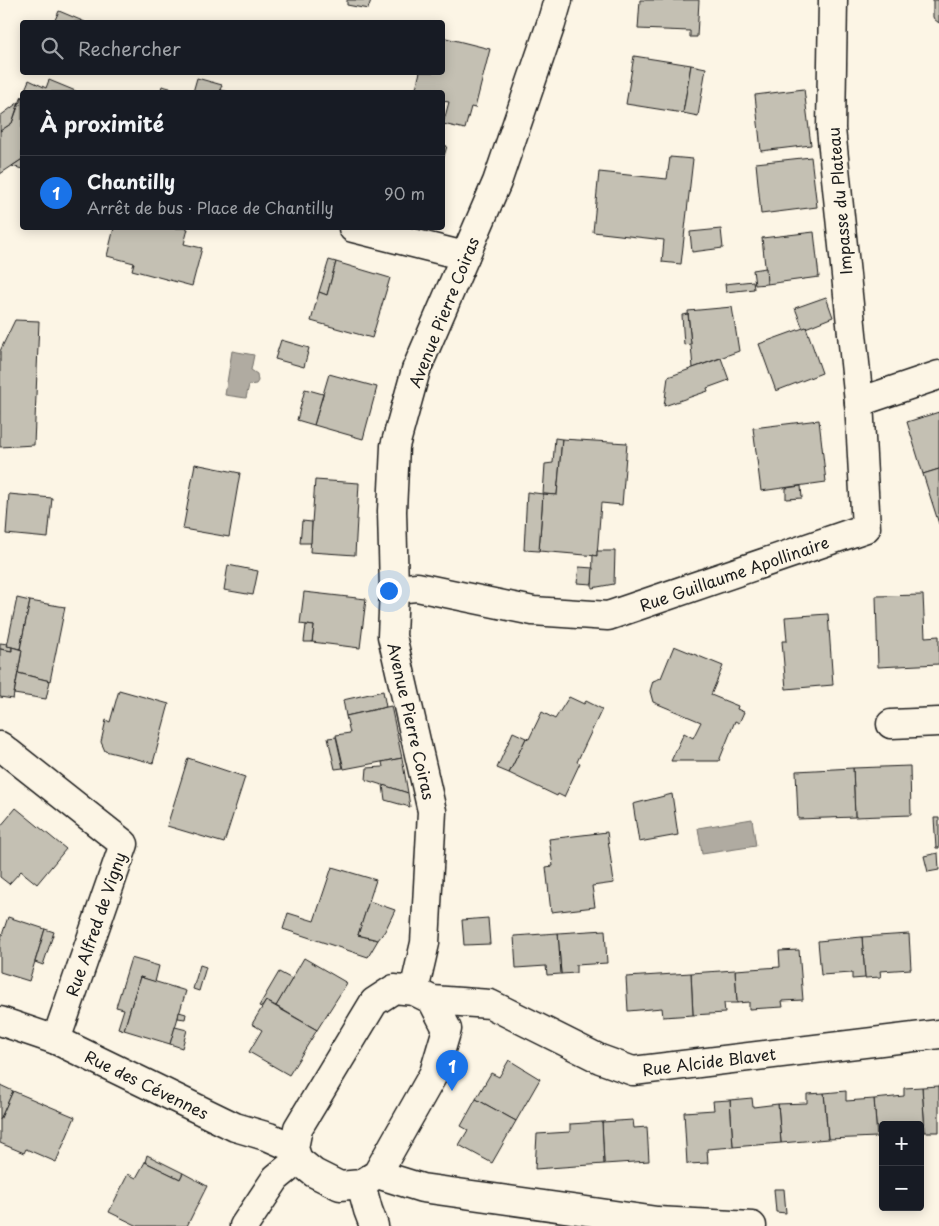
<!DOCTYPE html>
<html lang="fr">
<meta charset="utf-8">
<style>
:root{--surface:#171b24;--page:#20242c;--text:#f1f3f6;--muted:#9ea1a6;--line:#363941;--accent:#1a73e8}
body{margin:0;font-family:"Playpen Sans",sans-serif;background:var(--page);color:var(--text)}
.controls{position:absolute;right:15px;bottom:15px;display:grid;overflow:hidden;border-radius:5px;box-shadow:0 2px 12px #0003}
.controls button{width:45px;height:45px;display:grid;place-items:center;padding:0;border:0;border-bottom:1px solid var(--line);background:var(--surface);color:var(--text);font:25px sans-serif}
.you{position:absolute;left:388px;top:590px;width:18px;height:18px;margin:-12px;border:4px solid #fff;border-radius:50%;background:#1a73e8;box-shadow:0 0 0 8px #1a73e833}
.badge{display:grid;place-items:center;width:32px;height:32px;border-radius:50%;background:var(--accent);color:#fff;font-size:16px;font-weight:700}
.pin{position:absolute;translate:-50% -41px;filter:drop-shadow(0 1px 2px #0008)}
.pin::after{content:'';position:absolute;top:26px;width:18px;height:15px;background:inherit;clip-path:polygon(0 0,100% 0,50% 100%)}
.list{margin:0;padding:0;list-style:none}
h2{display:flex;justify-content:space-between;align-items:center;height:65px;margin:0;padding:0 20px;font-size:21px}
h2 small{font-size:16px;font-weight:400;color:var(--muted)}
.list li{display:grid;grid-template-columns:32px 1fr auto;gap:15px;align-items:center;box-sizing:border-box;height:75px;padding:0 20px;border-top:1px solid var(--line)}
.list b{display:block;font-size:19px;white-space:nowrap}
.list p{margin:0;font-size:16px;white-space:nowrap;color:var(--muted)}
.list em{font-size:16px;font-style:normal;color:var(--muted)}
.icon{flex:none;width:28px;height:28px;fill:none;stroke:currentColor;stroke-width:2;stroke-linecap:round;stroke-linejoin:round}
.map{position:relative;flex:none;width:939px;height:1226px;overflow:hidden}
.search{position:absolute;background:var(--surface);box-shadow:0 2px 12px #0003;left:20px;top:20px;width:425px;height:55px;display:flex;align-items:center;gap:12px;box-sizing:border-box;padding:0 18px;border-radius:5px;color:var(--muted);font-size:19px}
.panel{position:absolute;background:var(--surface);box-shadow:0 2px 12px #0003;left:20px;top:90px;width:425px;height:140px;border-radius:5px}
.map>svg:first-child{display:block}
.water{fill:#b0aba1;stroke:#75726c}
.building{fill:#c4c0b3;stroke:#1c1c1c}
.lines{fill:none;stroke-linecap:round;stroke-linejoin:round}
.minor-casing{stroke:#1c1c1c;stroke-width:31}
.minor{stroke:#fcf5e5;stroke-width:28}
.labels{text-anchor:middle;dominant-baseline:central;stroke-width:4.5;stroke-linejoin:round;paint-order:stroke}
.street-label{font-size:16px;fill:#1c1c1c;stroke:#fcf5e5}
</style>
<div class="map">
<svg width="939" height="1226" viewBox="0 0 939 1226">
<rect width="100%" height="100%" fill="#fcf5e5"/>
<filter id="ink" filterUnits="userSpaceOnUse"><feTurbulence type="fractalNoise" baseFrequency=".02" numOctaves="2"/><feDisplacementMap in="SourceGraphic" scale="10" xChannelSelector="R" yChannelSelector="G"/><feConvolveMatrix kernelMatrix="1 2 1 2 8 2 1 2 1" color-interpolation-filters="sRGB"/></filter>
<g filter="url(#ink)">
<g class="water">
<polygon points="232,351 254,355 251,370 257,374 258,381 256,384 249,385 246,398 225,395"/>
<polygon points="752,819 756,846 702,854 698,828"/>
</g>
<g class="building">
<polygon points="347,0 371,0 368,9 347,5"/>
<polygon points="640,0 699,0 697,37 690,37 690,31 638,29"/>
<polygon points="933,0 939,0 939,23 934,19 933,17"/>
<polygon points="59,11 85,22 54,22"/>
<polygon points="442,37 490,49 475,108 471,107 465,129 443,124 449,102 442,101 442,92 415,92 420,72 442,72"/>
<polygon points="634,56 691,65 683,113 626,104"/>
<polygon points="691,65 706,68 698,116 683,113"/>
<polygon points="197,78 222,85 220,90 230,92 193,92"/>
<polygon points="29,80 46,88 49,80 78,92 24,92"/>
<polygon points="162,86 185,92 160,92"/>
<polygon points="804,89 811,145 761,151 755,95"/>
<polygon points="22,96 22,160 21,160 0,174 0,131 12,123"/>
<polygon points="19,102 12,123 0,131 0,116"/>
<polygon points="442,145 447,146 442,163"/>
<polygon points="670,157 693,159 681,264 662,262 664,240 593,232 599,172 667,179"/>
<polygon points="811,157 817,207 761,214 756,163"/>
<polygon points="21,160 22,160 22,169 12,166"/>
<polygon points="114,228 184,228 188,229 184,244 202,248 192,286 132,270 134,263 107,256"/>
<polygon points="721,229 723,248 692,252 690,232"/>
<polygon points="814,232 819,277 767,284 762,238"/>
<polygon points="329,260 336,262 327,295 319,292"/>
<polygon points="336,262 390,278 372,338 311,321 319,292 327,295"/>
<polygon points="766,268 767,284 755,285 753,270"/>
<polygon points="753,281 754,289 726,292 725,284"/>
<polygon points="826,297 833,317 803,329 795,308"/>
<polygon points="732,307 739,351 693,368 688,311"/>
<polygon points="688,314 691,344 684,345 682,315"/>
<polygon points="15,320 39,321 34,445 0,447 0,351"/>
<polygon points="806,327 822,373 776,391 759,344"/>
<polygon points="281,340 309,348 304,367 275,359"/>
<polygon points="721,358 729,380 707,388 708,391 664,406 668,377"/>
<polygon points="329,374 377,387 363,439 314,425"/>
<polygon points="305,389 323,394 314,425 297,420"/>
<polygon points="939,412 939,469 923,474 907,422"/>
<polygon points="819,420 826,482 761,491 753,428"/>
<polygon points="555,438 562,439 557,495 543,494 545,464 553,463"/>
<polygon points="562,439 627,443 622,505 601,503 597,556 539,551 543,494 557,495"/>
<polygon points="195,464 240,473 229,537 183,529"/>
<polygon points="939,469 939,524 923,474"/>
<polygon points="315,480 359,483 355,555 310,552"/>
<polygon points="801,486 802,498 786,499 786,488"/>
<polygon points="527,492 543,494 539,551 524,550"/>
<polygon points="9,494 52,498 48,538 6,534"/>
<polygon points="302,521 312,522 311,543 300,543"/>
<polygon points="597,551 615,551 614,584 592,588 593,555 597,556"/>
<polygon points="228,565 258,571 253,595 224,590"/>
<polygon points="579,567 593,568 592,584 577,583"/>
<polygon points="304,592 366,599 360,648 312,642 314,626 300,624"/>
<polygon points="923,595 925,637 939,636 939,664 878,667 876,596"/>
<polygon points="17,598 30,601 20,649 7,646"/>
<polygon points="30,601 65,607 50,681 18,673 22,650 20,649"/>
<polygon points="828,614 833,685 786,689 782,641 787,641 785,617"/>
<polygon points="306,625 314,626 312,642 304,642"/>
<polygon points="0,643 8,644 7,646 12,647 12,651 0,649"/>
<polygon points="674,646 723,666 711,695 738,706 737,709 744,712 739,723 735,721 719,761 671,761 684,733 693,738 701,722 653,702 650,691 653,681 661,678"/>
<polygon points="12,647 22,650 13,699 0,697 0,649 12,651"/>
<polygon points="18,673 50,681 46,699 14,694"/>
<polygon points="119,690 169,704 153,763 105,751 101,742 106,720 110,722"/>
<polygon points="383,691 386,707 346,716 343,700"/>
<polygon points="569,697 584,704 586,701 602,709 577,762 580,763 564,797 558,794 557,796 509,773 526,738 529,739 542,712 555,719"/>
<polygon points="391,706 402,758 344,769 336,735 350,733 346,716"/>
<polygon points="513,732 526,738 509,773 497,768"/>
<polygon points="336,737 343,768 335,769 328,738"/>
<polygon points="188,758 245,777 224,843 167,826"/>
<polygon points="402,758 408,793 366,780 367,768 383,767 382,762"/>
<polygon points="910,766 911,815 855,817 853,768"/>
<polygon points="853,768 855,817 798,819 796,771"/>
<polygon points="383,785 408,793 410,807 385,800"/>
<polygon points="672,794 678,835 639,842 633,804"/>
<polygon points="16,808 66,849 37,884 21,871 9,884 0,877 0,827"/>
<polygon points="934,818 939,818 939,848 936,848"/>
<polygon points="607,832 614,883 592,886 595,907 551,912 546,867 553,866 549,839"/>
<polygon points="938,853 939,870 928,872 924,856"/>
<polygon points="332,867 376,880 358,935 378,940 368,957 283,929 288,913 314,921"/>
<polygon points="369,901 395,910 385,931 378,940 358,935"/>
<polygon points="8,917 45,929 29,981 0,972 0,941"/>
<polygon points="488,918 490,944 464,945 462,920"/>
<polygon points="45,929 54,932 43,965 35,962"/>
<polygon points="605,930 607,963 576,965 576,973 561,974 558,933"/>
<polygon points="558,933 561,974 547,975 546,966 516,968 514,936"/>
<polygon points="909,934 911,969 880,971 881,977 865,978 862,937"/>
<polygon points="862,937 865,978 852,979 852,973 821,975 818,941"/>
<polygon points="799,950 803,1000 782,1001 783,1007 749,1009 749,1002 737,1003 735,970 780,967 779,951"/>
<polygon points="131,958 159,966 155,982 140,977 124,1030 118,1028 124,1009 116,1007"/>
<polygon points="304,958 347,983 317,1030 276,1006"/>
<polygon points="200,965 206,967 199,991 193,989"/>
<polygon points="735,970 737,1003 724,1003 725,1013 693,1015 691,973"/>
<polygon points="279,972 292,979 276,1006 266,1001 262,1007 259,1006"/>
<polygon points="691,973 693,1015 663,1017 662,1008 628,1011 626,977"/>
<polygon points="140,977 186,991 170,1044 124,1030"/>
<polygon points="266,1001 317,1030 289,1075 249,1052 262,1030 252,1024"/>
<polygon points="179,1012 186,1014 185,1019 178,1018"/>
<polygon points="175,1027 187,1030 182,1048 170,1044"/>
<polygon points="509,1060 540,1079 516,1121 476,1099 491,1073 499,1077"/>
<polygon points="0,1085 13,1091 0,1120"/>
<polygon points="939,1086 939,1132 925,1132 922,1087"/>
<polygon points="922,1087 925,1132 920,1133 920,1125 883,1125 883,1136 877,1137 874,1099 904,1096 904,1088"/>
<polygon points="13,1091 75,1117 56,1162 26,1149 24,1153 0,1143 0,1120"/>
<polygon points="846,1091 846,1101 874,1099 877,1137 828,1139 824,1093"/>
<polygon points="824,1093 828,1139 781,1143 778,1104 807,1103 807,1094"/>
<polygon points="752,1098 753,1107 778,1104 781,1143 733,1147 730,1100"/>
<polygon points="476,1099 516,1121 492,1163 459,1145 468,1130 461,1126"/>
<polygon points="730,1100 733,1147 707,1149 708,1163 687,1164 684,1112 714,1110 713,1101"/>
<polygon points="633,1120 634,1128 647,1127 649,1161 604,1164 602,1122"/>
<polygon points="602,1122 604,1164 535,1169 537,1134 570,1132 570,1124"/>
<polygon points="147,1155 183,1173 180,1179 145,1162"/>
<polygon points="145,1162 180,1179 183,1173 207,1186 187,1226 138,1226 109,1212 128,1174 136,1178"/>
<polygon points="774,1189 784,1189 786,1213 776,1212"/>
</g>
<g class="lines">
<defs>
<g id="minor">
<polyline points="353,228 465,256"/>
<polyline points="859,402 939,375"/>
<polyline points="394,589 417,587 533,611 608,616 866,528 859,402 831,129 833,0"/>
<polyline points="891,724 939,722"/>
<polyline points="0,746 124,844 56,1040"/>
<polygon points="394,989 414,991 432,1000 447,1029 434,1073 377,1174 361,1184 340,1186 314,1173 298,1160 294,1148 298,1128 374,1002"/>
<polyline points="414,991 425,943 432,811 392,636 394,589 392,511 395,446 416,370 497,182 551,24 558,0"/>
<polyline points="432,1000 490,1004 600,1059 633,1071 939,1034"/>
<polyline points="0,1021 56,1040 235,1127 269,1137 294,1148"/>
<polyline points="377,1174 422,1188 657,1221 752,1226"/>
<polyline points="361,1184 368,1210 374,1226"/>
<polyline points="244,1226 276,1178 298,1160"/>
</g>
</defs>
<use href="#minor" class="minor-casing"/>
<use href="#minor" class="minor"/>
</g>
</g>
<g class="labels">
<g class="street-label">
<text transform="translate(839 201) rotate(-95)">Impasse du Plateau</text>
<text transform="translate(443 312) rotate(-68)">Avenue Pierre Coiras</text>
<text transform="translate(734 573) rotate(-19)">Rue Guillaume Apollinaire</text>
<text transform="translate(412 721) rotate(77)">Avenue Pierre Coiras</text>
<text transform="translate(95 924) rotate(-71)">Rue Alfred de Vigny</text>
<text transform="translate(709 1061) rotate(-7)">Rue Alcide Blavet</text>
<text transform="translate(147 1084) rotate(26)">Rue des Cévennes</text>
</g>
</g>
</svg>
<div class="controls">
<button>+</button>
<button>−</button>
</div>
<div class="you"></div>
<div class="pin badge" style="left:452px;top:1091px">1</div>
<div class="search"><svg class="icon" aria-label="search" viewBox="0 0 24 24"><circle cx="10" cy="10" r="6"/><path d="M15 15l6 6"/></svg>Rechercher</div>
<section class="panel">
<h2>À proximité<small></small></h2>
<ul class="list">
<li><span class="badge">1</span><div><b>Chantilly</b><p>Arrêt de bus · Place de Chantilly</p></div><em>90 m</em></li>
</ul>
</section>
</div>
